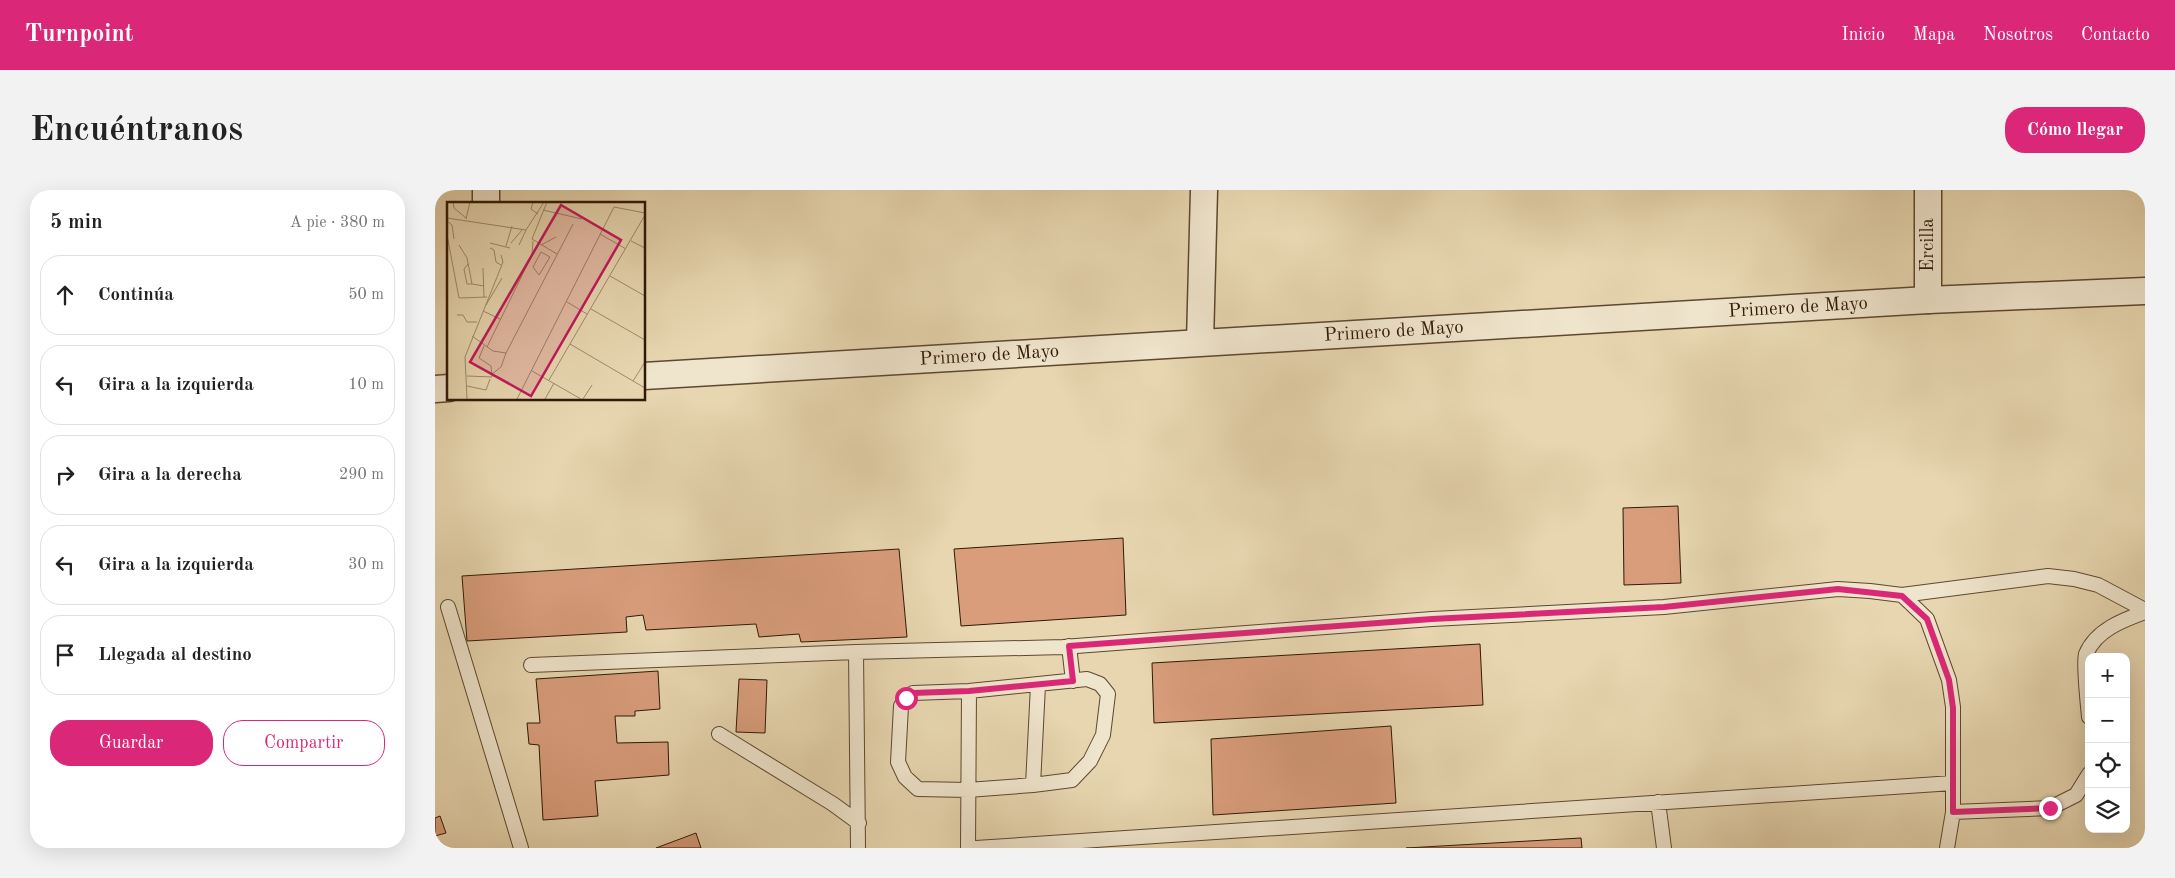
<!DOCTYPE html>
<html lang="es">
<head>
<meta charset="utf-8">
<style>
  :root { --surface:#fff; --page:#f2f2f2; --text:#222; --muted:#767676; --line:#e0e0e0; --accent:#db2777 }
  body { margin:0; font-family:"Old Standard TT",serif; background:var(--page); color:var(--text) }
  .controls { position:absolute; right:15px; bottom:15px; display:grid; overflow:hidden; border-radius:10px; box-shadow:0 5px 20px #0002 }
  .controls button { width:45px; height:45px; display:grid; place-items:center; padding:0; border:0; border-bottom:1px solid var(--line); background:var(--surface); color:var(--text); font:25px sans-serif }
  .stop { position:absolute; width:15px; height:15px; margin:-11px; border:4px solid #db2777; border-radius:50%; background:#fff }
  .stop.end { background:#db2777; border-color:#fff; box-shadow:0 1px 5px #0008 }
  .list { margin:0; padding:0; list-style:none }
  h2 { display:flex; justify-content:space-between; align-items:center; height:65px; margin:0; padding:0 20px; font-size:21px }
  h2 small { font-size:16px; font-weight:400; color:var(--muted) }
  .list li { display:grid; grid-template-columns:32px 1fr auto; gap:15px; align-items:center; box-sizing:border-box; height:80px; margin:0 10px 10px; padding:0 10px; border:1px solid var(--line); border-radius:20px }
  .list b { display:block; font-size:19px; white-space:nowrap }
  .list em { font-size:16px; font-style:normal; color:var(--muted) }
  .actions { display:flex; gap:10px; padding:15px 20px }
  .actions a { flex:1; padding:11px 0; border:1px solid var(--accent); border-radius:20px; text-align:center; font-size:18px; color:var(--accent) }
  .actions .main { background:var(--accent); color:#fff }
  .icon { flex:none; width:28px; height:28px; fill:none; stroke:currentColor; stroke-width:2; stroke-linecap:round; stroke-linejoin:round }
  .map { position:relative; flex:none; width:1710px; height:658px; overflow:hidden; border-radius:20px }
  header { display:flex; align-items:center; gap:30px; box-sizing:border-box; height:70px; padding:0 25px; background:var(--accent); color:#fff }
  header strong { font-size:24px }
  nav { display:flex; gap:28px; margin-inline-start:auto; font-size:18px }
  .intro { display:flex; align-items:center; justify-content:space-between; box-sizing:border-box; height:120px; padding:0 30px }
  h1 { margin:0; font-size:35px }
  .button { padding:12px 22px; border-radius:20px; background:var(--accent); color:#fff; font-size:18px; font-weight:700 }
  main { display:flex; gap:30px; padding:0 30px }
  aside { flex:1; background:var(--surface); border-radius:20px; box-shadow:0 5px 20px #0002 }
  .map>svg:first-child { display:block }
</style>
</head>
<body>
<header>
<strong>Turnpoint</strong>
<nav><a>Inicio</a><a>Mapa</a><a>Nosotros</a><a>Contacto</a></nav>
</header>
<div class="intro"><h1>Encuéntranos</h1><a class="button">Cómo llegar</a></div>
<main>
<aside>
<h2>5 min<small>A pie · 380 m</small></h2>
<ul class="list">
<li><svg class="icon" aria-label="ahead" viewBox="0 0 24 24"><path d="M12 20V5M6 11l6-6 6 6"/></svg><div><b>Continúa</b></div><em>50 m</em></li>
<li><svg class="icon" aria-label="left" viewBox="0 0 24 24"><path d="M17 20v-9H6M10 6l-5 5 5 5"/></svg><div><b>Gira a la izquierda</b></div><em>10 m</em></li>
<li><svg class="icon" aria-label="right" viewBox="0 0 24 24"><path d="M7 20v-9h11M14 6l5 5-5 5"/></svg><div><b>Gira a la derecha</b></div><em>290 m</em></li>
<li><svg class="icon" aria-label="left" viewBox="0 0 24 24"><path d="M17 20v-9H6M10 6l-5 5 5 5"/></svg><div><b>Gira a la izquierda</b></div><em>30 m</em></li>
<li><svg class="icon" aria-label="arrive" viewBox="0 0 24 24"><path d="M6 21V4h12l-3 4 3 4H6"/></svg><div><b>Llegada al destino</b></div></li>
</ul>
<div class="actions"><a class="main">Guardar</a><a>Compartir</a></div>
</aside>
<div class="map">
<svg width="1710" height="658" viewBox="0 0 1710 658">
  <rect width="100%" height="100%" fill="#e7d6b0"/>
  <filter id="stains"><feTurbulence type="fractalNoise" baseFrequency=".004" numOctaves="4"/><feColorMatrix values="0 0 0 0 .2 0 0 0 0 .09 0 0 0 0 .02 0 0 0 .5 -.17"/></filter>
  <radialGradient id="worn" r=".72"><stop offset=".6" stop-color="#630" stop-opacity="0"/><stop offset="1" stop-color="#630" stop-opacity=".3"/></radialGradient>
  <path fill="#d99d7c" stroke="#301906" d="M 1243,316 L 1246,393 L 1189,395 L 1188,318 Z
    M 688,348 L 691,425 L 526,436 L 519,359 Z
    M 464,359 L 472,447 L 366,452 L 364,444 L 324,447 L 321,434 L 211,440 L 208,425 L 191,427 L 192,442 L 32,451 L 27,386 Z
    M 1045,454 L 1048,515 L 719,533 L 717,473 Z
    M 223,481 L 225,519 L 200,521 L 200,526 L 180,526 L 182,553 L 233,552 L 234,585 L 160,591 L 163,626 L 108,630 L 104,555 L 94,554 L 92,533 L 105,533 L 101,489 Z
    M 304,489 L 332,490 L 330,543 L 301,542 Z
    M 956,536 L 961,613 L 778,625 L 776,549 Z
    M 5,626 L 11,643 L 0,646 L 0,628 Z
    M 261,643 L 266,658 L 221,658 Z
    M 1146,648 L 1147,658 L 971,658 Z"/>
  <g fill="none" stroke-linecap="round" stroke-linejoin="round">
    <g stroke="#5e4830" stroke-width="16">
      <path id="service" d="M 1467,405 L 1613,386 L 1639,389 L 1663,395 L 1710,420
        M 13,417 L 86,658
        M 634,456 L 638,491
        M 421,462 L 423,658
        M 96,475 L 421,462 L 628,457 L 997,429 L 1229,417 L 1403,399 L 1435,401 L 1467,405 L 1492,429 L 1514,490 L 1518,517 L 1518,622 L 1512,658
        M 652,489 L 665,494 L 673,504 L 668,545 L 655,571 L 637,590 L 598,595 L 533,600 L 483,599 L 470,587 L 463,572 L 466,516 L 471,508 L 478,503 L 534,501 Z
        M 1654,527 C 1653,515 1648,472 1651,464 C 1661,440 1688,430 1710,422
        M 284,544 L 398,614 L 424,633
        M 598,595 L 603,495
        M 1223,612 L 1229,658
        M 1518,622 L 1615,618 L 1641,605 L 1654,584
        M 533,658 L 534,501
        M 541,658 L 1518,593"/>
    </g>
    <g stroke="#5e4830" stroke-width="29">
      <g id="minor">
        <path d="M 1493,0 L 1493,110"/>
        <path d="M 51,14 L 51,0"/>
        <path d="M 765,152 L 769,0"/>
        <path id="s1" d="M 209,186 L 1493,110 L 1710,101"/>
        <path d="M 0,199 L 14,198"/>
      </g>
    </g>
    <use href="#service" stroke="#efe4cc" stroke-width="14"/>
    <use href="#minor" stroke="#efe4cc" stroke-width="26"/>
  </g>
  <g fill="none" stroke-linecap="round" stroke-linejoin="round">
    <path stroke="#db2777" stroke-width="6" d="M 471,508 L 478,503 L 534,501 L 638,491 L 634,456 L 997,429 L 1229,417 L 1403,399 L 1467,406 L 1492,429 L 1514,490 L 1518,518 L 1518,622 L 1615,618"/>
  </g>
  <g text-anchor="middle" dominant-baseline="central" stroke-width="4" stroke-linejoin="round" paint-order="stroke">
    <g font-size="19" fill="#301906" stroke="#efe4cc">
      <text transform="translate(1493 55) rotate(-90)">Ercilla</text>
      <text stroke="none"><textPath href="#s1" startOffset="1156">Primero de Mayo</textPath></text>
      <text stroke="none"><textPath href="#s1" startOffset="751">Primero de Mayo</textPath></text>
      <text stroke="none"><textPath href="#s1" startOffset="346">Primero de Mayo</textPath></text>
    </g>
  </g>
  <g transform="translate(12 12)">
    <rect width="198" height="198" fill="#e7d6b0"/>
    <path fill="none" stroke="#9e8a6c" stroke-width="1" d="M 6,0 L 7,6 L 19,16M 86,0 L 84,7 L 91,12M 100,0 L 85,37 L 110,52M 96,8 L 135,17M 0,16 L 79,28 L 97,0M 19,17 L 23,0M 0,19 L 5,23 L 7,37M 153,32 L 179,47M 0,33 L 12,96 L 40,95M 184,39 L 198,46M 43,41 L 63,46M 64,41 L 75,28M 12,43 L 20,56 L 25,82 L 37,84M 72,43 L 79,28M 94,43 L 109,35M 59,44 L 65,24M 43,46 L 47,48 L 49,60 L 54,63M 94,50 L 103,55 L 92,73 L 86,65 ZM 21,62 L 17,67 L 20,82 L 25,82M 36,66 L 37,95M 163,74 L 198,94M 120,100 L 140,112M 39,103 L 55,76M 144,107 L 198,138M 36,109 L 53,117M 10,113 L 16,113 L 20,120 L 30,120M 25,134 L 46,149 L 59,151 L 126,22M 123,142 L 198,186M 40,145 L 85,53 L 86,39M 85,169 L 134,197M 45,172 L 54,165 L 59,151M 20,174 L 45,175 L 44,164 L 32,156 L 37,144M 102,178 L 198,13M 186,179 L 198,160M 20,184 L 39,188 L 43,177M 20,197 L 18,155 L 56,60 L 54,53M 70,197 L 167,5 L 198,11M 98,197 L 107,181M 136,197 L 145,183"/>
    <path fill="#c2185b" fill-opacity="0.15" stroke="#c2185b" stroke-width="2.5" d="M 114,3 L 174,38 L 84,194 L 23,160 Z"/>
    <rect width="198" height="198" fill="none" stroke="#301906" stroke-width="2.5"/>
  </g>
  <rect width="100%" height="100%" filter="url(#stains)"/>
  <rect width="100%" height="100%" fill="url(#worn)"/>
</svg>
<div class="controls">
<button>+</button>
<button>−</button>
<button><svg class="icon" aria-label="locate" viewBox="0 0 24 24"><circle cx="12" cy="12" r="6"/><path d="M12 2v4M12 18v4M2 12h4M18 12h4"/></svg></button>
<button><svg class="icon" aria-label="layers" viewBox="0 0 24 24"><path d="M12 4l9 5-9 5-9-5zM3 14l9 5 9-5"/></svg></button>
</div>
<div class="stop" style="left:471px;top:508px"></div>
<div class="stop end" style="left:1615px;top:618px"></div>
</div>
</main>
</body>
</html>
